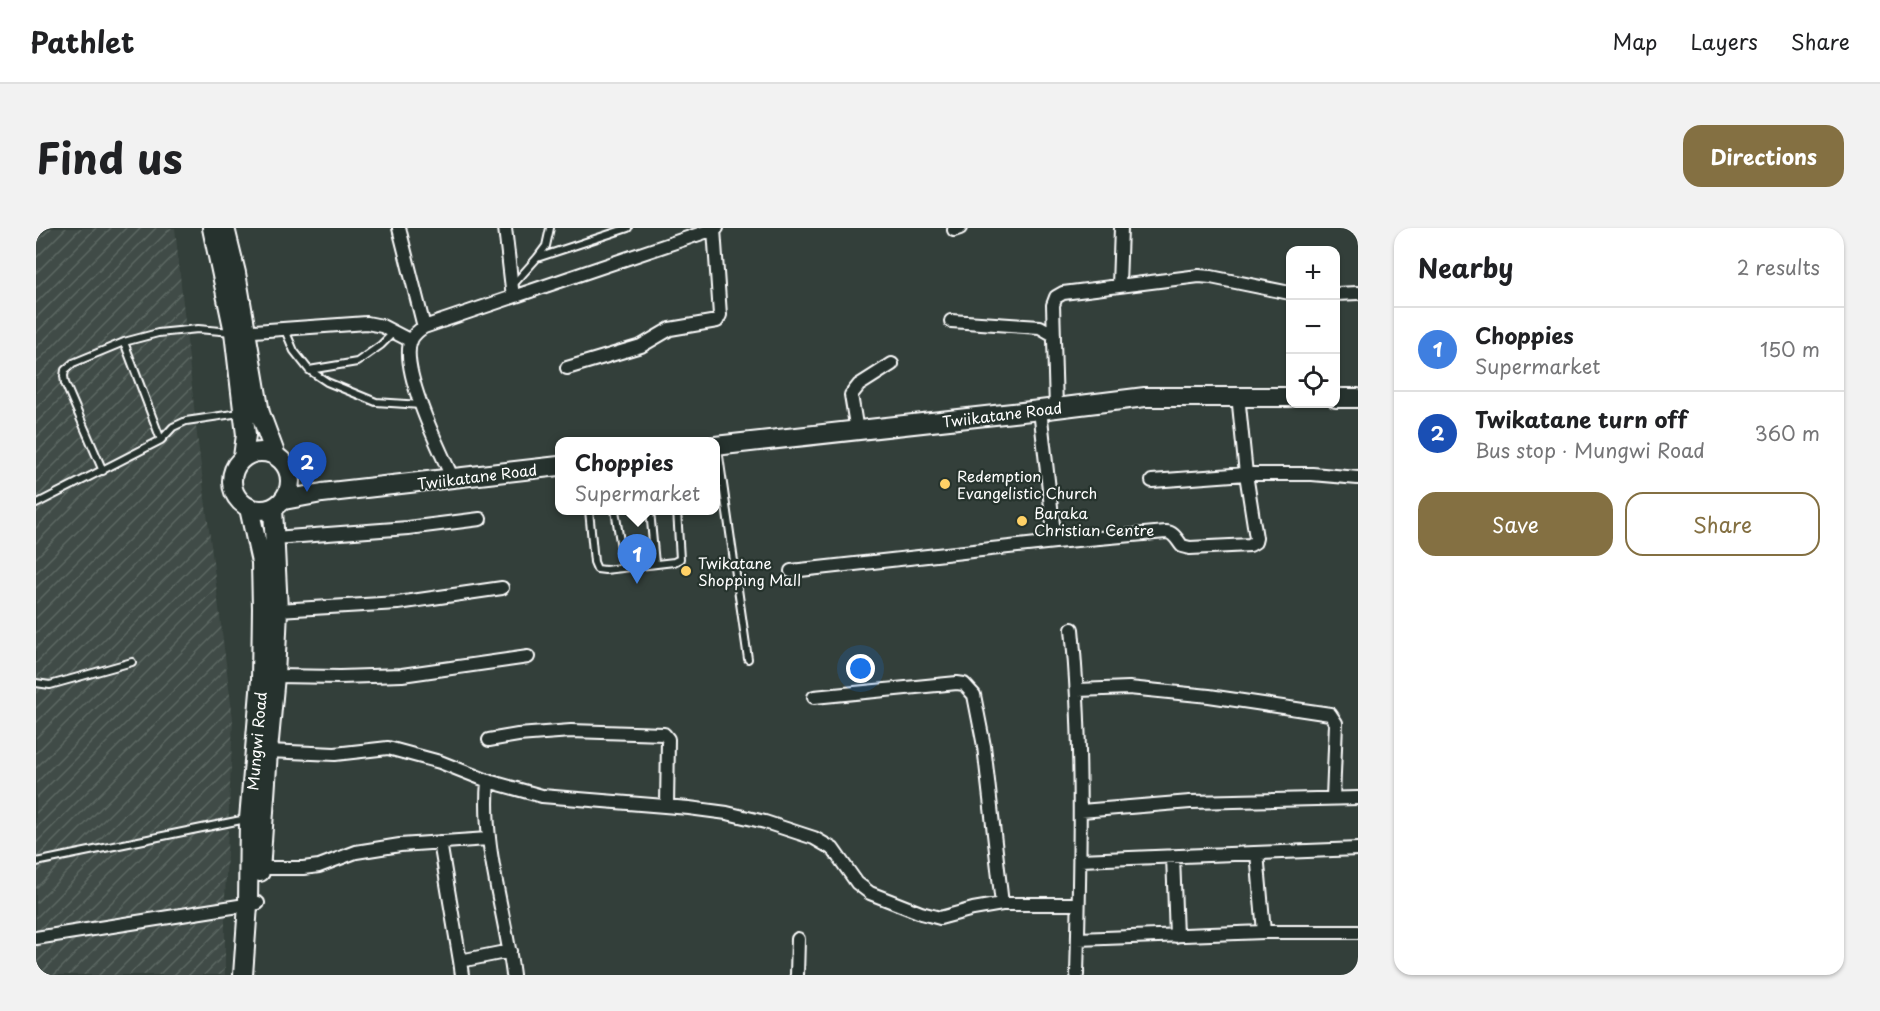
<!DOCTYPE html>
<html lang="en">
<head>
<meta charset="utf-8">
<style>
  :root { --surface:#fff; --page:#f2f2f2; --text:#202124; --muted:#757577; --line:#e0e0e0; --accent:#847042 }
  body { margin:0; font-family:"Playpen Sans",sans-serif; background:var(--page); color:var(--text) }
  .controls { position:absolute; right:18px; top:18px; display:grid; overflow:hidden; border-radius:12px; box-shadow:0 2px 4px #0004 }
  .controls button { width:54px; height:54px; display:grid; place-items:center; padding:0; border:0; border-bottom:2px solid var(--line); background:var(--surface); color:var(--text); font:30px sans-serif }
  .you { position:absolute; left:825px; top:441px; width:21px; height:21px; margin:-15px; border:4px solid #fff; border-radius:50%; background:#1a73e8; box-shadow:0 0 0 9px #1a73e833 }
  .badge { display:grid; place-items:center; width:39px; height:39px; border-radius:50%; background:var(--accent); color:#fff; font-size:20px; font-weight:700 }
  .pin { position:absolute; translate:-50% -50px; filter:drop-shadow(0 2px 3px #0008) }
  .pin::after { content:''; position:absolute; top:32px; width:21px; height:18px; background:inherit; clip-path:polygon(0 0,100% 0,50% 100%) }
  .popup { position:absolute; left:519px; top:209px; width:165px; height:78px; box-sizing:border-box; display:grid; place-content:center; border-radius:12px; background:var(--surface); filter:drop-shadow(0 2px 4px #0005); font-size:20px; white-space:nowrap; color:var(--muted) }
  .popup b { font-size:22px; color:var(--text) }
  .popup::after { content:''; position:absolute; left:50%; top:100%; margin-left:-12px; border:12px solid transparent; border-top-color:var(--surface) }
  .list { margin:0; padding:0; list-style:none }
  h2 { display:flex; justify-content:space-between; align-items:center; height:78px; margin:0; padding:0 24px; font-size:26px }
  h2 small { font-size:20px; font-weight:400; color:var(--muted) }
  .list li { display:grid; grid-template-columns:39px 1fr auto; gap:18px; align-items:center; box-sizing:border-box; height:84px; padding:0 24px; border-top:2px solid var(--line) }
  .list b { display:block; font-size:22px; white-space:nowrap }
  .list p { margin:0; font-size:20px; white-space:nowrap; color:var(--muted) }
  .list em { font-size:20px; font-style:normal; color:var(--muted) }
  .actions { display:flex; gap:12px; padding:18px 24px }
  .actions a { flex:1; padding:14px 0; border:2px solid var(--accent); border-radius:18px; text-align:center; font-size:21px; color:var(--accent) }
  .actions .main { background:var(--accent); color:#fff }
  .icon { flex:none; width:33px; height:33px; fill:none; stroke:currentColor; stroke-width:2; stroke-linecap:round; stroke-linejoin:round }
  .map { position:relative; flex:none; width:1322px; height:747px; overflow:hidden; border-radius:18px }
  header { display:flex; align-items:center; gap:36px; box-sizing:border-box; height:84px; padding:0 30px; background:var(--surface); border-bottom:2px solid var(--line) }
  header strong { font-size:28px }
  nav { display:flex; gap:33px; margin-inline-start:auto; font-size:21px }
  .intro { display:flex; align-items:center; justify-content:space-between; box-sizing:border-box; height:144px; padding:0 36px }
  h1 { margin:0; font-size:42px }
  .button { padding:15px 27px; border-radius:18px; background:var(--accent); color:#fff; font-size:21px; font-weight:700 }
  main { display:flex; gap:36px; padding:0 36px }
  aside { flex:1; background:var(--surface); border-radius:18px; box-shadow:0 2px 4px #0004 }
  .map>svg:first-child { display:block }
</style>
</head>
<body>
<header>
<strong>Pathlet</strong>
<nav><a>Map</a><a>Layers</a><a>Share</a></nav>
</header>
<div class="intro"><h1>Find us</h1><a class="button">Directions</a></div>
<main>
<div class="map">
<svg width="1322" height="747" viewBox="0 0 1322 747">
  <defs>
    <pattern id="industrial-furrows" width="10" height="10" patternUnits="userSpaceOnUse" patternTransform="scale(1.5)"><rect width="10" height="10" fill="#404c47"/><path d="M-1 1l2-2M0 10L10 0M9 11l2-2" fill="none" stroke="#5d6763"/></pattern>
  </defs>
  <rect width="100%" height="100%" fill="#333f3a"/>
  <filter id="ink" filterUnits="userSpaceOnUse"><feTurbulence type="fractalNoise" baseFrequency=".0167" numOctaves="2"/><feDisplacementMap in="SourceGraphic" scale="12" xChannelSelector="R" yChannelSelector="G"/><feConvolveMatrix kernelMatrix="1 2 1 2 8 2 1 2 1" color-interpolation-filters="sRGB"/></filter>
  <g filter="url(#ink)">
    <path fill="url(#industrial-furrows)" d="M 0,0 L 139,0 L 161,207 L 197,491 L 189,669 L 189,747 L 0,747 Z"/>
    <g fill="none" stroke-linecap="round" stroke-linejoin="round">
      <g stroke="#fff" stroke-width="10">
        <path id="lane" d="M 501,30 L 592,0
          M 476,58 L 501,30 L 510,18 L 514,0
          M 249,102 L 258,123 L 273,142 L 291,154 L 340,174 L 385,177
          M 88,114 L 125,212
          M 273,142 L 321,134 L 345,117 L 358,104
          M 682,221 L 712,431
          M 67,243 L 29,155 L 28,148 L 29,142 L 37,135 L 88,114 L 122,105 L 162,101 L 196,104
          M 0,276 L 125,212 L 137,199 L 150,193 L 204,185
          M 553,282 L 558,334 L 561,341 L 569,342 L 638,334 L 644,331 L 641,282
          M 579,282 L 588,339
          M 614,282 L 619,336
          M 0,455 L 14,457 L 96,434
          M 0,634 L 210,591"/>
      </g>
      <g stroke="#fff" stroke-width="16">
        <path id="street" d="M 363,0 L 388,99
          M 469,0 L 477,69
          M 918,2 L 924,0
          M 1083,57 L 1085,0
          M 1300,66 L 1322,65
          M 915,93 L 1004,99 L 1018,107
          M 203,104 L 331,95 L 346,98 L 375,113
          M 531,140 L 605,118 L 634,101 L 681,93 L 684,87 L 678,1
          M 1020,180 L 1017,77 L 1020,69 L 1027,65 L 1163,48 L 1175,49 L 1254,65
          M 821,203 L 815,167 L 823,157 L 856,136
          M 417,251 C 404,223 363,140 375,112 C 378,106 383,102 388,99 L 681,0
          M 1116,253 L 1210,246 L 1276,246 L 1322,250
          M 238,310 L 372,300 L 444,291
          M 1019,314 L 1130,304 C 1138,304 1141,312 1146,318 L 1154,320 L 1214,317 L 1219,314 L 1220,310 L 1210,246 L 1202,167
          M 755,343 L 1019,314 L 1004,182
          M 242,382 L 362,375 L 466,360
          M 1036,401 C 1047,516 1044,631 1041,747
          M 239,448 L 304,449 L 366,447 L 492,429
          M 1042,462 L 1093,460 L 1173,468 L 1294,486 L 1300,495 L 1297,570
          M 778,469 L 921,455 L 928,456 L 938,467 L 948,518 L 966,676
          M 453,512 L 482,507 L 535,503 L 628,506 L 632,511 L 631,578
          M 232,523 L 299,526 L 352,520 L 404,534 L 452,553 L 506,568 L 653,580 L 691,585 L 729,594 L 778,610 L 797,621 L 821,655 L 834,665 L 885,685 L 904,690 L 937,681 L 966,676 L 1042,676
          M 452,553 C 446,620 469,682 477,747
          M 1045,583 L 1154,574 L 1322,570
          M 404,614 L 424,733
          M 1221,625 L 1228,704
          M 1137,628 L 1140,708
          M 1044,632 L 1322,621
          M 224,640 L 267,640 L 283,638 L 320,624 L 364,617 L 452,611
          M 0,710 L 222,675
          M 1042,711 L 1228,704 L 1322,704
          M 426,747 L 424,733 L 474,723
          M 761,747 L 762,711"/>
      </g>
      <g stroke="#fff" stroke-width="22">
        <path id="secondary" d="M 176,0 L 198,104 L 210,207 L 207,229
          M 189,0 L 200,45 L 224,185 L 240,228
          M 1300,170 L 1322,170
          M 679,218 L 1004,182 L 1109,169 L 1254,169
          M196 253a29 29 0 1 1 58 0a29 29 0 1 1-58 0Z
          M 248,272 L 286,265 L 523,238
          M 224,644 L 232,523 L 239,448 L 242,382 L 237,280
          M 207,747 L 212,677 L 213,591 L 225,452 L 226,380 L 225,334 L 213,280"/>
      </g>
      <use href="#lane" stroke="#26332d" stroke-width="6"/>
      <use href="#street" stroke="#26332d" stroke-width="12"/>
      <use href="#secondary" stroke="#26332d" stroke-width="18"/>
    </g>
  </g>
  <g fill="#ffd166" stroke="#26332d" stroke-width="2">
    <circle cx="909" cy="256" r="6"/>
    <circle cx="986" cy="293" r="6"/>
    <circle cx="650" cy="343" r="6"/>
  </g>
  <g text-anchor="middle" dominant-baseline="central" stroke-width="4.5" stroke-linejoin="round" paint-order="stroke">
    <g font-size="15" fill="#fff" stroke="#26332d">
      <text transform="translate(966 186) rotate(-7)">Twiikatane Road</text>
      <text transform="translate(441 248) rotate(-7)">Twiikatane Road</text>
      <text transform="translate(220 513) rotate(-85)">Mungwi Road</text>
    </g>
    <g font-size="15" fill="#fff" stroke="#26332d" text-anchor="start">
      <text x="921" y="247">Redemption<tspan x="921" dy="17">Evangelistic Church</tspan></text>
      <text x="998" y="284">Baraka<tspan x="998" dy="17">Christian Centre</tspan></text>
      <text x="662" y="334">Twikatane<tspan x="662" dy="17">Shopping Mall</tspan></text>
    </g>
  </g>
</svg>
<div class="controls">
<button>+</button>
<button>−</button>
<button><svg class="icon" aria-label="locate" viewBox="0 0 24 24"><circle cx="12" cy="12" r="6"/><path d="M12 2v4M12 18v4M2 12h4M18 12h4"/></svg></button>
</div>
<div class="you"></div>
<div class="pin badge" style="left:601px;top:356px;background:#3f7fe0">1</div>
<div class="popup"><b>Choppies</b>Supermarket</div>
<div class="pin badge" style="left:271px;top:264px;background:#1a4fb4">2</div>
</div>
<aside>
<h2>Nearby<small>2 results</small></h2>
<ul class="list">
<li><span class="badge" style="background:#3f7fe0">1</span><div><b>Choppies</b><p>Supermarket</p></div><em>150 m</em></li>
<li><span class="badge" style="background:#1a4fb4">2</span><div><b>Twikatane turn off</b><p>Bus stop · Mungwi Road</p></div><em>360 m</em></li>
</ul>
<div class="actions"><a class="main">Save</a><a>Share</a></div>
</aside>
</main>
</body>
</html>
